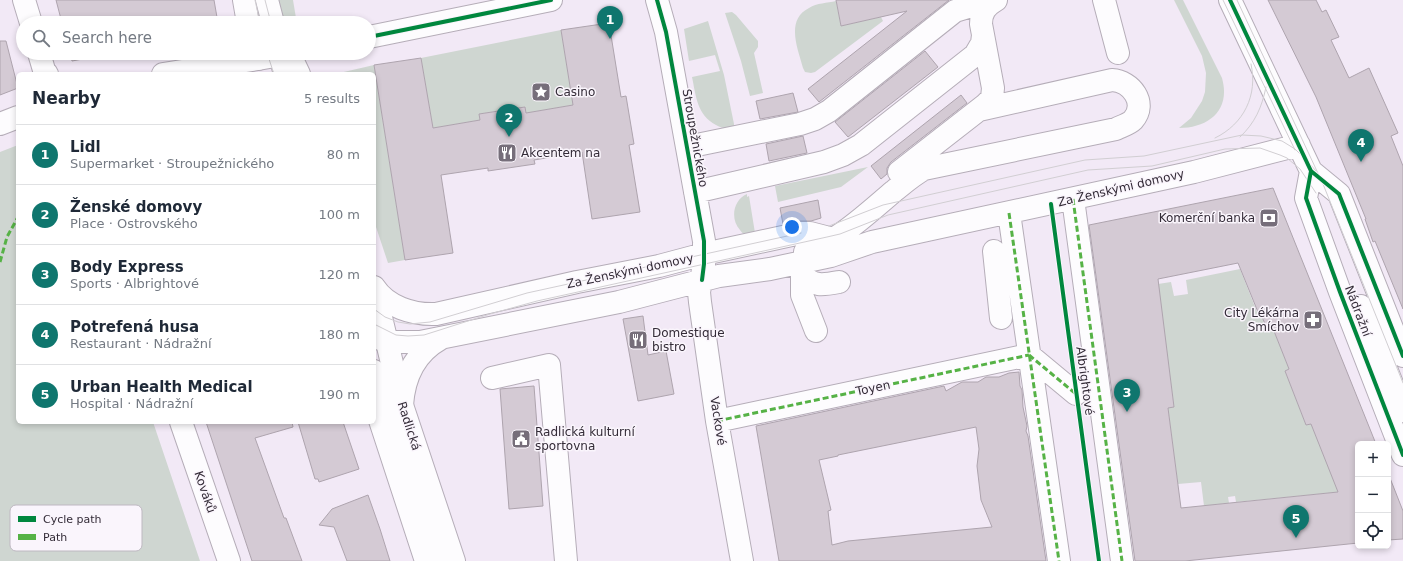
<!DOCTYPE html>
<html lang="en">
<head>
<meta charset="utf-8">
<style>
  :root { --surface:#fff; --page:#f6f6f7; --text:#1f2937; --muted:#747a83; --line:#e0e1e3; --accent:#0f766e }
  body { margin:0; font-family:"DejaVu Sans",sans-serif; background:var(--page); color:var(--text) }
  .controls { position:absolute; right:12px; bottom:12px; display:grid; overflow:hidden; border-radius:6px; box-shadow:0 2px 6px #0003 }
  .controls button { width:36px; height:36px; display:grid; place-items:center; padding:0; border:0; border-bottom:1px solid var(--line); background:var(--surface); color:var(--text); font:20px sans-serif }
  .you { position:absolute; left:792px; top:227px; width:14px; height:14px; margin:-10px; border:3px solid #fff; border-radius:50%; background:#1a73e8; box-shadow:0 0 0 6px #1a73e833 }
  .badge { display:grid; place-items:center; width:26px; height:26px; border-radius:50%; background:var(--accent); color:#fff; font-size:13px; font-weight:700 }
  .pin { position:absolute; translate:-50% -33px; filter:drop-shadow(0 1px 2px #0008) }
  .pin::after { content:''; position:absolute; top:21px; width:14px; height:12px; background:inherit; clip-path:polygon(0 0,100% 0,50% 100%) }
  .list { margin:0; padding:0; list-style:none }
  h2 { display:flex; justify-content:space-between; align-items:center; height:52px; margin:0; padding:0 16px; font-size:17px }
  h2 small { font-size:13px; font-weight:400; color:var(--muted) }
  .list li { display:grid; grid-template-columns:26px 1fr auto; gap:12px; align-items:center; box-sizing:border-box; height:60px; padding:0 16px; border-top:1px solid var(--line) }
  .list b { display:block; font-size:15px; white-space:nowrap }
  .list p { margin:0; font-size:13px; white-space:nowrap; color:var(--muted) }
  .list em { font-size:13px; font-style:normal; color:var(--muted) }
  .icon { flex:none; width:22px; height:22px; fill:none; stroke:currentColor; stroke-width:2; stroke-linecap:round; stroke-linejoin:round }
  .map { position:relative; flex:none; width:1403px; height:561px; overflow:hidden }
  .search { position:absolute; background:var(--surface); box-shadow:0 2px 6px #0003; left:16px; top:16px; width:360px; height:44px; display:flex; align-items:center; gap:10px; box-sizing:border-box; padding:0 14px; border-radius:22px; color:var(--muted); font-size:15px }
  .panel { position:absolute; background:var(--surface); box-shadow:0 2px 6px #0003; left:16px; top:72px; width:360px; height:352px; border-radius:6px }
  .map>svg:first-child { display:block }
</style>
</head>
<body>
<div class="map">
<svg width="1403" height="561" viewBox="0 0 1403 561">
  <rect width="100%" height="100%" fill="#f2e9f6"/>
  <path fill="#cfd6d1" d="M 274,0 L 293,0 L 296,18 L 277,22 Z
    M 1174,0 L 1183,0 L 1222,78 C 1231,110 1209,128 1179,128 L 1191,118 L 1202,101 L 1205,92 L 1206,73 L 1202,56 Z
    M 836,1 L 841,26 L 881,17 L 883,21 L 815,72 L 811,73 L 805,72 L 803,68 C 798,49 785,20 809,8 C 817,3 827,3 836,1 Z
    M 732,12 L 736,15 L 758,41 L 758,47 L 754,53 L 763,93 L 750,96 L 741,61 L 725,13 Z
    M 708,21 L 724,75 L 734,124 L 734,127 C 727,129 723,129 716,125 C 697,115 696,96 692,77 L 720,71 L 715,55 L 689,61 L 684,29 Z
    M 561,30 L 573,105 L 526,113 L 525,107 L 479,114 L 480,120 L 433,128 L 421,58 Z
    M 374,65 L 405,260 L 388,263 L 374,221 L 374,74 L 335,74 Z
    M 18,145 L 18,422 L 153,422 L 200,561 L 0,561 L 0,152 Z
    M 868,167 L 841,187 L 778,202 L 775,186 Z
    M 747,194 L 747,197 L 749,196 L 755,233 L 751,237 C 747,235 742,234 740,230 C 730,219 733,200 747,194 Z
    M 1240,269 L 1259,317 L 1262,317 L 1267,328 L 1272,326 L 1289,369 L 1285,371 L 1306,425 L 1311,424 L 1339,492 L 1236,502 L 1235,496 L 1228,497 L 1229,503 L 1204,506 L 1201,482 L 1178,484 L 1168,408 L 1174,407 L 1158,284 L 1171,282 L 1174,296 L 1188,294 L 1186,280 Z"/>
  <path fill="#d4cad4" stroke="#aea4ae" fill-rule="evenodd" d="M 56,0 L 214,0 L 218,23 L 62,23 Z
    M 836,0 L 949,0 L 819,102 L 808,89 L 907,11 L 841,26 Z
    M 1268,0 L 1316,0 L 1322,12 L 1326,10 L 1339,37 L 1331,40 L 1349,78 L 1369,68 L 1398,133 L 1391,136 L 1403,166 L 1403,309 L 1375,241 L 1373,242 L 1365,219 L 1366,219 L 1316,97 Z
    M 609,23 L 621,97 L 626,96 L 634,144 L 629,145 L 640,212 L 592,219 L 582,152 L 534,160 L 535,164 L 488,171 L 488,168 L 441,175 L 453,253 L 405,260 L 374,65 L 421,58 L 433,128 L 480,120 L 479,114 L 525,107 L 526,113 L 573,105 L 561,30 Z
    M 0,41 L 6,41 L 18,88 L 0,95 Z
    M 925,51 L 938,67 L 848,137 L 835,122 Z
    M 70,53 L 115,53 L 72,61 Z
    M 793,93 L 798,112 L 760,119 L 756,101 Z
    M 961,95 L 967,103 L 891,162 L 887,168 L 887,174 L 881,179 L 871,166 Z
    M 803,136 L 807,153 L 769,161 L 766,144 Z
    M 1273,188 L 1376,444 L 1358,444 L 1358,543 L 1185,561 L 1135,561 L 1089,225 ZM 1238,263 L 1260,317 L 1262,317 L 1267,328 L 1272,326 L 1289,369 L 1285,371 L 1306,425 L 1311,424 L 1338,492 L 1181,508 L 1168,408 L 1174,407 L 1158,279 Z
    M 818,200 L 821,218 L 811,221 L 798,221 L 783,224 L 780,208 Z
    M 643,316 L 648,355 L 666,351 L 674,394 L 638,401 L 623,319 Z
    M 1019,372 L 1020,386 L 1022,390 L 1023,407 L 1027,426 L 1026,431 L 1028,436 L 1046,561 L 779,561 L 756,426 L 944,386 L 946,391 L 962,382 L 978,382 L 986,377 L 999,377 L 1009,373 ZM 976,427 L 979,449 L 977,466 L 981,500 L 992,527 L 848,541 L 832,545 L 828,511 L 831,510 L 819,460 L 838,456 L 838,455 Z
    M 534,386 L 543,506 L 509,509 L 500,389 Z
    M 206,422 L 292,422 L 293,427 L 255,438 L 284,518 L 286,518 L 302,561 L 252,561 Z
    M 298,422 L 343,422 L 359,469 L 319,482 L 318,479 L 315,479 Z
    M 1388,473 L 1403,511 L 1403,539 L 1388,540 Z
    M 368,495 L 380,529 L 390,561 L 347,561 L 334,527 L 319,525 L 332,509 Z"/>
  <g fill="none" stroke-linecap="round" stroke-linejoin="round">
    <g stroke="#b5adb8" stroke-width="24">
      <path id="minor" d="M 24,0 L 31,23
        M 657,0 L 666,32 L 704,241 L 704,264 L 699,292 L 700,302 L 717,421 L 742,561
        M 1104,0 L 1118,53
        M 1230,0 L 1311,171 L 1339,194 L 1403,356
        M 39,53 L 44,70 L 47,74
        M 279,53 L 285,74
        M 163,74 L 258,59
        M 0,124 L 18,117
        M 687,147 L 800,124 L 815,119 L 829,111 L 955,11 L 991,0
        M 1311,171 L 1306,198 L 1340,292 L 1403,455
        M 899,172 L 985,105 L 992,98 L 993,88 L 981,24 C 981,12 986,6 996,0
        M 695,192 L 824,162 L 843,155 L 861,145 L 975,55 L 982,43 L 983,35
        M 1073,199 L 1122,561
        M 1009,213 L 1059,561
        M 994,251 L 1001,318
        M 805,252 C 837,243 869,212 894,191 C 904,183 913,175 924,169 L 1116,129 C 1122,126 1129,124 1133,120 C 1148,103 1131,81 1112,80 L 979,110
        M 800,263 L 802,274 L 802,295 L 816,331
        M 802,274 C 813,287 823,285 839,282
        M 374,287 C 387,307 413,315 436,314 L 577,282 L 659,266 L 704,254 L 801,233 L 810,233 L 841,241
        M 1361,306 L 1403,411
        M 374,337 L 390,342 L 420,342 L 619,302 L 719,276 L 770,269 L 831,256 L 872,242 L 1194,172 L 1299,145
        M 1029,355 L 1076,394
        M 374,371 L 438,561
        M 492,378 L 549,365 L 566,561
        M 402,405 C 404,377 415,353 440,339
        M 717,421 L 1029,355
        M 181,422 L 229,561"/>
    </g>
    <g stroke="#b5adb8" stroke-width="24">
      <path id="major" d="M 244,0 L 248,23
        M 267,0 L 273,23
        M 369,37 L 551,0
        M 289,53 L 299,74
        M 258,59 L 292,53
        M 374,288 L 402,405 L 454,561
        M 374,402 L 426,561"/>
    </g>
    <use href="#minor" stroke="#fdfcfe" stroke-width="22"/>
    <use href="#major" stroke="#fdfcfe" stroke-width="22"/>
    <path stroke="#d1ced2" stroke-width="1" d="M 255,0 L 260,23
      M 265,0 L 271,23
      M 1223,0 L 1295,150
      M 1237,0 L 1323,184 L 1403,383
      M 267,53 L 274,74
      M 279,53 L 280,56
      M 1240,137 C 1255,123 1262,107 1266,87
      M 1215,138 C 1244,124 1258,95 1251,64
      M 829,226 L 883,205 L 1085,160 L 1144,156 L 1242,135 L 1261,136 L 1282,141 L 1295,149 L 1310,164 L 1316,171
      M 374,309 L 385,317 L 398,322 L 410,324 L 430,322 L 527,293 L 801,233
      M 374,324 L 396,335 L 408,336 L 424,335 L 490,314 L 537,301 L 827,237 L 840,234 L 888,215 L 1088,170 L 1152,166 L 1225,149 L 1260,148 L 1280,155 L 1287,158 L 1300,169 L 1316,193"/>
    <path stroke="#56b246" stroke-width="3" stroke-dasharray="6 3" stroke-linecap="butt" d="M 1073,199 L 1122,561
      M 1009,213 L 1059,561
      M 0,262 L 7,237 L 18,217
      M 1029,355 L 1076,394
      M 717,421 L 1029,355
      M 84,516 L 92,536"/>
    <g stroke="#faf5fc" stroke-width="6">
      <path id="cycleway" d="M 657,0 L 666,32 L 704,241 L 704,264 L 702,280
        M 1230,0 L 1311,171 L 1339,194 L 1403,356
        M 369,37 L 551,0
        M 1311,171 L 1306,198 L 1340,292 L 1403,455
        M 1051,204 L 1099,561"/>
    </g>
    <use href="#cycleway" stroke="#00873e" stroke-width="4"/>
  </g>
  <defs>
    <g id="sight-square" transform="scale(1)"><rect x="-9" y="-9" width="18" height="18" rx="4" fill="#766e7a" stroke="#faf5fc"/><path d="M0-6L1.8-2.2L6-1.7L2.9 1.2L3.7 5.4L0 3.3L-3.7 5.4L-2.9 1.2L-6-1.7L-1.8-2.2Z" fill="#fff"/></g>
    <g id="restaurant-square" transform="scale(1)"><rect x="-9" y="-9" width="18" height="18" rx="4" fill="#766e7a" stroke="#faf5fc"/><path d="M-5-6h1v4h1v-4h1v4h1v-4h1v5L-1.5 .5V6h-2V.5L-5-1ZM5-6V6H3V1.5H1.5Q1.5-4 5-6Z" fill="#fff"/></g>
    <g id="bank-square" transform="scale(1)"><rect x="-9" y="-9" width="18" height="18" rx="4" fill="#766e7a" stroke="#faf5fc"/><path d="M-6-4H6V4H-6ZM0-2.3a2.3 2.3 0 1 0 0 4.6a2.3 2.3 0 1 0 0-4.6Z" fill="#fff"/></g>
    <g id="pharmacy-square" transform="scale(1)"><rect x="-9" y="-9" width="18" height="18" rx="4" fill="#766e7a" stroke="#faf5fc"/><path d="M-2-6h4v4h4v4h-4v4h-4v-4h-4v-4h4Z" fill="#fff"/></g>
    <g id="civic-square" transform="scale(1)"><rect x="-9" y="-9" width="18" height="18" rx="4" fill="#766e7a" stroke="#faf5fc"/><path d="M-.6-6.5H3V-4.5H.6V-3L4-1V1h2V6H-6V1h2V-1L-.6-3ZM-1.2 2.5V6h2.4V2.5Z" fill="#fff"/></g>
  </defs>
  <g fill-rule="evenodd">
    <use href="#sight-square" x="541" y="92"/>
    <use href="#restaurant-square" x="507" y="153"/>
    <use href="#bank-square" x="1269" y="218"/>
    <use href="#pharmacy-square" x="1313" y="320"/>
    <use href="#restaurant-square" x="638" y="340"/>
    <use href="#civic-square" x="521" y="439"/>
  </g>
  <g text-anchor="middle" dominant-baseline="central" stroke-width="3" stroke-linejoin="round" paint-order="stroke">
    <g font-size="12" fill="#332b37" stroke="#faf5fc" text-anchor="start">
      <text x="555" y="92">Casino</text>
      <text x="521" y="153">Akcentem na</text>
      <text x="1255" y="218" text-anchor="end">Komerční banka</text>
      <text x="1299" y="313" text-anchor="end">City Lékárna<tspan x="1299" dy="14">Smíchov</tspan></text>
      <text x="652" y="333">Domestique<tspan x="652" dy="14">bistro</tspan></text>
      <text x="535" y="432">Radlická kulturní<tspan x="535" dy="14">sportovna</tspan></text>
    </g>
    <g font-size="12" fill="#332b37" stroke="#faf5fc">
      <text transform="translate(695 138) rotate(80)">Stroupežnického</text>
      <text transform="translate(1121 188) rotate(-13)">Za Ženskými domovy</text>
      <text transform="translate(630 271) rotate(-12)">Za Ženskými domovy</text>
      <text transform="translate(1358 311) rotate(69)">Nádražní</text>
      <text transform="translate(1085 381) rotate(82)">Albrightové</text>
      <text transform="translate(873 388) rotate(-12)">Toyen</text>
      <text transform="translate(718 421) rotate(81)">Vackové</text>
      <text transform="translate(409 426) rotate(72)">Radlická</text>
      <text transform="translate(205 492) rotate(71)">Kováků</text>
    </g>
  </g>
  <rect x="10" y="505" width="132" height="46" rx="6" fill="#faf5fc" stroke="#beb8c1" stroke-width="1"/>
  <rect x="18" y="516" width="18" height="6" fill="#00873e"/>
  <rect x="18" y="534" width="18" height="6" fill="#56b246"/>
  <g font-size="11" fill="#332b37">
    <text x="43" y="523">Cycle path</text>
    <text x="43" y="541">Path</text>
  </g>
</svg>
<div class="controls">
<button>+</button>
<button>−</button>
<button><svg class="icon" aria-label="locate" viewBox="0 0 24 24"><circle cx="12" cy="12" r="6"/><path d="M12 2v4M12 18v4M2 12h4M18 12h4"/></svg></button>
</div>
<div class="you"></div>
<div class="pin badge" style="left:610px;top:39px">1</div>
<div class="pin badge" style="left:509px;top:137px">2</div>
<div class="pin badge" style="left:1127px;top:412px">3</div>
<div class="pin badge" style="left:1361px;top:162px">4</div>
<div class="pin badge" style="left:1296px;top:538px">5</div>
<div class="search"><svg class="icon" aria-label="search" viewBox="0 0 24 24"><circle cx="10" cy="10" r="6"/><path d="M15 15l6 6"/></svg>Search here</div>
<section class="panel">
<h2>Nearby<small>5 results</small></h2>
<ul class="list">
<li><span class="badge">1</span><div><b>Lidl</b><p>Supermarket · Stroupežnického</p></div><em>80 m</em></li>
<li><span class="badge">2</span><div><b>Ženské domovy</b><p>Place · Ostrovského</p></div><em>100 m</em></li>
<li><span class="badge">3</span><div><b>Body Express</b><p>Sports · Albrightové</p></div><em>120 m</em></li>
<li><span class="badge">4</span><div><b>Potrefená husa</b><p>Restaurant · Nádražní</p></div><em>180 m</em></li>
<li><span class="badge">5</span><div><b>Urban Health Medical</b><p>Hospital · Nádražní</p></div><em>190 m</em></li>
</ul>
</section>
</div>
</body>
</html>
